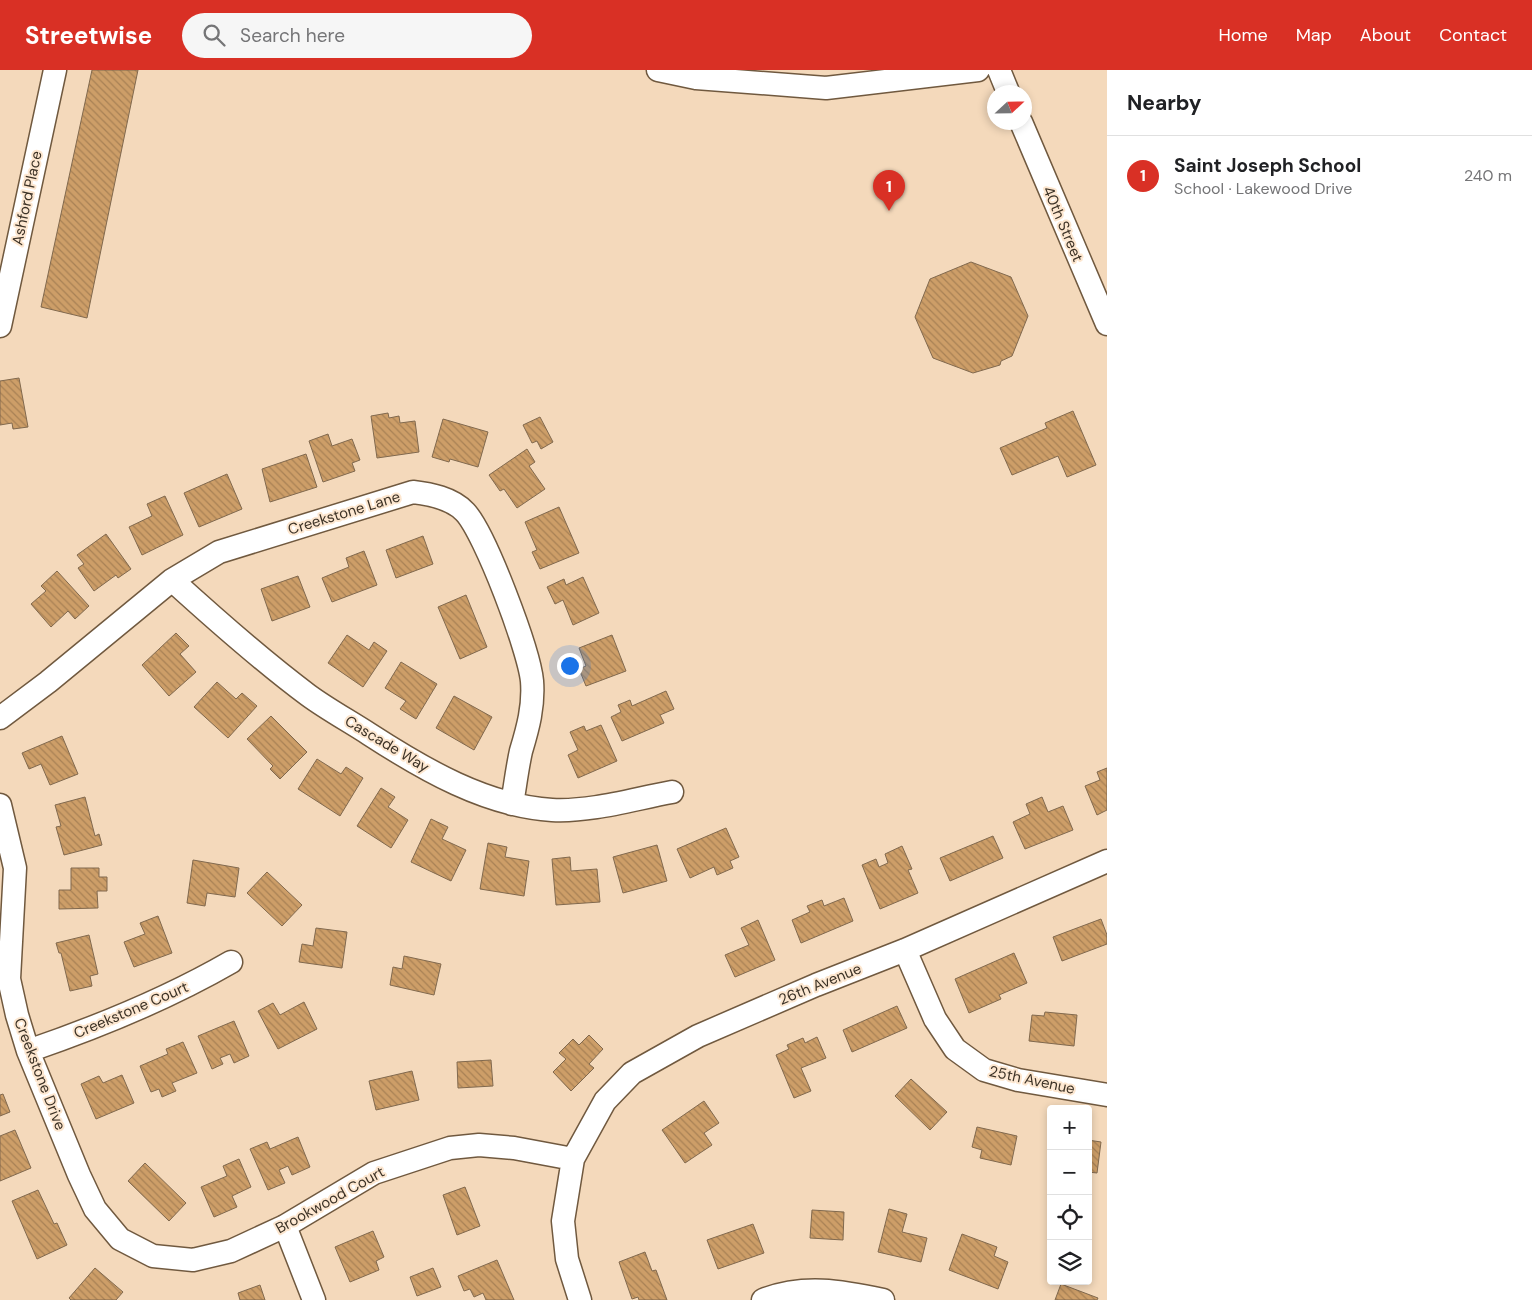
<!DOCTYPE html>
<html lang="en">
<head>
<meta charset="utf-8">
<style>
  :root { --surface:#fff; --page:#f6f6f6; --text:#202124; --muted:#757577; --line:#e0e0e0; --accent:#d93025 }
  body { margin:0; font-family:"DM Sans",sans-serif; background:var(--page); color:var(--text) }
  .controls { position:absolute; right:15px; bottom:15px; display:grid; overflow:hidden; border-radius:5px; box-shadow:0 2px 8px #0003 }
  .controls button { width:45px; height:45px; display:grid; place-items:center; padding:0; border:0; border-bottom:1px solid var(--line); background:var(--surface); color:var(--text); font:25px sans-serif }
  .compass { position:absolute; left:987px; top:15px; width:45px; height:45px; border-radius:50%; background:var(--surface); box-shadow:0 2px 8px #0003; rotate:68deg }
  .you { position:absolute; left:569px; top:595px; width:18px; height:18px; margin:-12px; border:4px solid #fff; border-radius:50%; background:#1a73e8; box-shadow:0 0 0 8px #1a73e833 }
  .badge { display:grid; place-items:center; width:32px; height:32px; border-radius:50%; background:var(--accent); color:#fff; font-size:16px; font-weight:700 }
  .pin { position:absolute; translate:-50% -41px; filter:drop-shadow(0 1px 2px #0008) }
  .pin::after { content:''; position:absolute; top:26px; width:18px; height:15px; background:inherit; clip-path:polygon(0 0,100% 0,50% 100%) }
  .list { margin:0; padding:0; list-style:none }
  h2 { display:flex; justify-content:space-between; align-items:center; height:65px; margin:0; padding:0 20px; font-size:21px }
  h2 small { font-size:16px; font-weight:400; color:var(--muted) }
  .list li { display:grid; grid-template-columns:32px 1fr auto; gap:15px; align-items:center; box-sizing:border-box; height:80px; padding:0 20px; border-top:1px solid var(--line) }
  .list b { display:block; font-size:19px; white-space:nowrap }
  .list p { margin:0; font-size:16px; white-space:nowrap; color:var(--muted) }
  .list em { font-size:16px; font-style:normal; color:var(--muted) }
  .icon { flex:none; width:28px; height:28px; fill:none; stroke:currentColor; stroke-width:2; stroke-linecap:round; stroke-linejoin:round }
  .map { position:relative; flex:none; width:1107px; height:1230px; overflow:hidden }
  header { display:flex; align-items:center; gap:30px; box-sizing:border-box; height:70px; padding:0 25px; background:var(--accent); color:#fff }
  header strong { font-size:24px }
  nav { display:flex; gap:28px; margin-inline-start:auto; font-size:18px }
  .search { width:350px; height:45px; background:var(--page); display:flex; align-items:center; gap:12px; box-sizing:border-box; padding:0 18px; border-radius:28px; color:var(--muted); font-size:19px }
  main { display:flex }
  aside { flex:1; background:var(--surface) }
  .map>svg:first-child { display:block }
</style>
</head>
<body>
<header>
<strong>Streetwise</strong>
<div class="search"><svg class="icon" aria-label="search" viewBox="0 0 24 24"><circle cx="10" cy="10" r="6"/><path d="M15 15l6 6"/></svg>Search here</div>
<nav><a>Home</a><a>Map</a><a>About</a><a>Contact</a></nav>
</header>
<main>
<div class="map">
<svg width="1107" height="1230" viewBox="0 0 1107 1230">
  <defs>
    <pattern id="building-back-hatch" width="6" height="6" patternUnits="userSpaceOnUse" patternTransform="scale(1.25)"><rect width="6" height="6" fill="#cd9e68"/><path d="M-1 5l2 2M0 0l6 6M5-1l2 2" fill="none" stroke="#a88155"/></pattern>
  </defs>
  <rect width="100%" height="100%" fill="#f4d9bb"/>
  <path fill="url(#building-back-hatch)" stroke="#81694e" d="M 92,0 L 138,0 L 87,248 L 41,237 Z
    M 971,192 L 1011,207 L 1028,246 L 1012,286 L 1001,291 L 1000,295 L 973,303 L 933,288 L 915,247 L 930,209 Z
    M 19,308 L 28,357 L 13,359 L 12,353 L 0,355 L 0,311 Z
    M 1073,341 L 1096,395 L 1067,407 L 1058,386 L 1012,405 L 1000,378 L 1047,358 L 1045,353 Z
    M 388,343 L 389,348 L 399,346 L 400,353 L 415,351 L 419,382 L 377,388 L 371,346 Z
    M 540,347 L 553,372 L 541,379 L 537,371 L 532,373 L 523,355 Z
    M 443,349 L 488,362 L 478,397 L 450,389 L 449,392 L 432,387 Z
    M 328,364 L 332,376 L 352,369 L 360,390 L 352,393 L 355,401 L 323,412 L 309,371 Z
    M 527,379 L 535,392 L 529,396 L 545,419 L 517,438 L 504,419 L 500,421 L 489,405 Z
    M 306,384 L 317,417 L 270,432 L 262,399 Z
    M 227,404 L 242,439 L 199,457 L 184,423 Z
    M 165,426 L 183,465 L 142,485 L 129,457 L 152,446 L 147,434 Z
    M 559,437 L 579,483 L 540,499 L 532,482 L 537,480 L 525,452 Z
    M 106,464 L 131,499 L 118,508 L 116,505 L 94,521 L 78,498 L 84,494 L 77,485 Z
    M 423,466 L 433,494 L 396,508 L 386,480 Z
    M 364,481 L 377,515 L 332,532 L 322,508 L 349,497 L 346,488 Z
    M 57,501 L 89,536 L 75,549 L 68,541 L 51,557 L 31,534 L 46,521 L 41,516 Z
    M 298,506 L 310,537 L 272,551 L 261,519 Z
    M 583,507 L 599,543 L 573,555 L 563,530 L 555,534 L 547,517 L 564,509 L 566,515 Z
    M 466,525 L 487,577 L 460,589 L 438,537 Z
    M 176,563 L 189,576 L 180,584 L 196,602 L 169,626 L 142,595 Z
    M 347,565 L 369,580 L 374,572 L 387,581 L 363,617 L 328,593 Z
    M 612,565 L 626,601 L 586,616 L 579,599 L 586,596 L 579,578 Z
    M 401,592 L 437,614 L 416,649 L 400,639 L 406,631 L 385,618 Z
    M 217,612 L 236,629 L 242,623 L 257,636 L 228,668 L 194,637 Z
    M 666,621 L 674,639 L 660,645 L 664,653 L 622,671 L 611,647 L 621,642 L 618,635 L 630,630 L 632,636 Z
    M 454,626 L 492,647 L 474,680 L 436,658 Z
    M 271,646 L 307,682 L 280,709 L 270,699 L 273,696 L 247,669 Z
    M 601,655 L 617,691 L 578,708 L 568,685 L 578,680 L 570,662 L 584,656 L 586,661 Z
    M 62,666 L 78,704 L 50,715 L 41,694 L 29,699 L 22,683 Z
    M 317,689 L 341,704 L 346,697 L 363,708 L 340,746 L 298,719 Z
    M 1107,698 L 1107,740 L 1097,745 L 1085,716 L 1100,710 L 1097,702 Z
    M 381,718 L 395,727 L 388,737 L 408,750 L 391,778 L 357,756 Z
    M 85,727 L 95,766 L 99,764 L 102,775 L 64,785 L 56,757 L 61,756 L 55,735 Z
    M 1042,727 L 1048,742 L 1063,736 L 1073,760 L 1025,779 L 1013,752 L 1030,744 L 1026,734 Z
    M 431,749 L 448,757 L 442,769 L 466,780 L 451,811 L 411,792 Z
    M 726,758 L 739,787 L 730,791 L 733,798 L 717,805 L 714,797 L 690,808 L 677,779 Z
    M 993,766 L 1003,788 L 950,811 L 940,788 Z
    M 488,773 L 507,777 L 505,787 L 529,791 L 524,826 L 480,819 Z
    M 657,775 L 667,811 L 623,823 L 613,787 Z
    M 902,776 L 912,799 L 908,800 L 918,823 L 880,839 L 862,795 L 876,789 L 879,797 L 888,793 L 885,784 Z
    M 570,787 L 571,801 L 597,799 L 600,832 L 556,835 L 552,789 Z
    M 193,790 L 239,798 L 235,827 L 207,823 L 205,836 L 187,833 Z
    M 71,798 L 99,798 L 99,807 L 107,807 L 107,821 L 97,821 L 98,838 L 59,839 L 59,820 L 71,820 Z
    M 267,802 L 302,835 L 282,856 L 247,823 Z
    M 844,828 L 853,851 L 801,873 L 792,850 L 810,842 L 807,836 L 822,830 L 824,836 Z
    M 158,846 L 172,883 L 134,897 L 124,872 L 145,864 L 140,853 Z
    M 1101,849 L 1107,865 L 1107,874 L 1062,891 L 1053,867 Z
    M 758,850 L 775,890 L 735,907 L 725,885 L 749,875 L 741,858 Z
    M 316,858 L 347,862 L 342,898 L 299,892 L 302,874 L 313,876 Z
    M 89,865 L 98,904 L 90,906 L 92,916 L 70,921 L 61,883 L 59,883 L 56,873 Z
    M 1014,883 L 1027,913 L 999,925 L 1001,929 L 969,943 L 955,909 Z
    M 404,886 L 441,894 L 434,925 L 390,915 L 393,897 L 402,899 Z
    M 304,932 L 317,959 L 278,979 L 258,941 L 273,933 L 280,945 Z
    M 897,936 L 907,958 L 852,982 L 843,960 Z
    M 1045,942 L 1077,945 L 1074,976 L 1029,971 L 1032,945 L 1044,946 Z
    M 234,951 L 249,986 L 234,993 L 230,984 L 220,988 L 223,994 L 212,999 L 198,966 Z
    M 589,965 L 603,979 L 589,994 L 594,998 L 571,1021 L 553,1002 L 566,989 L 559,983 L 573,969 L 579,975 Z
    M 817,967 L 826,988 L 801,998 L 811,1021 L 794,1028 L 776,985 L 789,979 L 787,975 L 803,968 L 805,973 Z
    M 183,972 L 197,1003 L 172,1013 L 176,1021 L 162,1027 L 159,1019 L 151,1022 L 140,996 L 168,984 L 166,979 Z
    M 491,990 L 493,1016 L 458,1018 L 457,992 Z
    M 412,1001 L 419,1030 L 376,1040 L 369,1011 Z
    M 122,1005 L 134,1033 L 96,1049 L 81,1014 L 99,1006 L 103,1013 Z
    M 911,1009 L 947,1042 L 930,1060 L 895,1026 Z
    M 3,1024 L 10,1042 L 0,1046 L 0,1025 Z
    M 704,1031 L 719,1053 L 704,1063 L 712,1075 L 685,1093 L 662,1060 Z
    M 977,1057 L 1017,1066 L 1011,1095 L 980,1088 L 982,1080 L 972,1077 Z
    M 15,1060 L 31,1098 L 0,1111 L 0,1066 Z
    M 298,1067 L 310,1097 L 292,1105 L 288,1096 L 279,1100 L 285,1113 L 268,1120 L 250,1079 L 267,1072 L 270,1079 Z
    M 1088,1070 L 1101,1072 L 1097,1103 L 1088,1102 Z
    M 239,1089 L 251,1117 L 232,1126 L 237,1137 L 214,1147 L 201,1117 L 227,1106 L 223,1096 Z
    M 145,1093 L 186,1133 L 169,1151 L 128,1111 Z
    M 465,1117 L 480,1156 L 457,1165 L 443,1125 Z
    M 38,1120 L 54,1154 L 57,1153 L 67,1175 L 37,1189 L 12,1131 Z
    M 889,1139 L 907,1144 L 902,1162 L 927,1168 L 921,1192 L 878,1182 Z
    M 812,1140 L 844,1142 L 843,1170 L 810,1168 Z
    M 753,1154 L 764,1183 L 718,1199 L 707,1170 Z
    M 373,1161 L 384,1187 L 376,1191 L 379,1200 L 350,1212 L 335,1177 Z
    M 962,1164 L 997,1177 L 994,1186 L 1008,1192 L 998,1219 L 949,1200 Z
    M 645,1182 L 652,1201 L 656,1200 L 667,1230 L 639,1230 L 638,1227 L 632,1229 L 619,1192 Z
    M 497,1190 L 514,1230 L 486,1230 L 483,1223 L 474,1227 L 470,1219 L 464,1221 L 458,1206 Z
    M 95,1198 L 123,1222 L 116,1230 L 71,1230 L 69,1228 Z
    M 433,1198 L 441,1217 L 417,1226 L 410,1207 Z
    M 1061,1214 L 1098,1228 L 1097,1230 L 1055,1230 Z
    M 260,1215 L 265,1230 L 240,1230 L 238,1223 Z"/>
  <g fill="none" stroke-linecap="round" stroke-linejoin="round">
    <g stroke="#70593f" stroke-width="25">
      <path id="minor" d="M 658,0 L 696,8 L 826,18 L 978,0
        M 999,0 L 1008,22
        M 1021,52 L 1107,254
        M 0,256 L 55,0
        M 172,510 C 216,550 261,590 308,625 C 327,639 349,651 369,664 C 423,699 486,736 552,740 C 592,742 633,729 672,722
        M 0,648 L 48,612 L 172,510 L 219,482 L 413,422 C 430,424 452,428 465,442 C 485,463 529,580 532,611 C 534,636 528,658 521,681 C 517,699 515,717 512,734
        M 0,735 L 15,798 L 9,909 L 17,945 L 28,981 L 79,1105 L 95,1139 L 120,1169 L 153,1186 L 193,1190 L 231,1181 L 285,1156 L 374,1103 L 450,1078 L 479,1075 L 514,1078 L 573,1089
        M 905,880 L 935,949 L 955,979 L 984,1000 L 1018,1010 L 1107,1025
        M 28,981 C 98,957 167,929 231,892
        M 285,1156 L 314,1230
        M 580,1230 L 567,1189 L 563,1151 L 573,1089 L 605,1031 L 632,1003 L 698,966 L 816,915 L 905,880 L 1107,791
        M 763,1230 C 803,1214 842,1221 883,1230"/>
    </g>
    <use href="#minor" stroke="#fff" stroke-width="22"/>
  </g>
  <g text-anchor="middle" dominant-baseline="central" stroke-width="4" stroke-linejoin="round" paint-order="stroke">
    <g font-size="15" fill="#3c3226" stroke="#fde7d0">
      <text transform="translate(27 128) rotate(-78)">Ashford Place</text>
      <text transform="translate(1063 154) rotate(67)">40th Street</text>
      <text transform="translate(344 443) rotate(-17)">Creekstone Lane</text>
      <text transform="translate(387 674) rotate(31)">Cascade Way</text>
      <text transform="translate(820 914) rotate(-22)">26th Avenue</text>
      <text transform="translate(131 940) rotate(-23)">Creekstone Court</text>
      <text transform="translate(40 1004) rotate(69)">Creekstone Drive</text>
      <text transform="translate(1032 1010) rotate(12)">25th Avenue</text>
      <text transform="translate(330 1130) rotate(-29)">Brookwood Court</text>
    </g>
  </g>
</svg>
<div class="controls">
<button>+</button>
<button>−</button>
<button><svg class="icon" aria-label="locate" viewBox="0 0 24 24"><circle cx="12" cy="12" r="6"/><path d="M12 2v4M12 18v4M2 12h4M18 12h4"/></svg></button>
<button><svg class="icon" aria-label="layers" viewBox="0 0 24 24"><path d="M12 4l9 5-9 5-9-5zM3 14l9 5 9-5"/></svg></button>
</div>
<svg class="compass" viewBox="-18 -18 36 36"><path d="M0-13l5 13h-10z" fill="#e53935"/><path d="M0 13l5-13h-10z" fill="#757577"/></svg>
<div class="you"></div>
<div class="pin badge" style="left:889px;top:141px">1</div>
</div>
<aside>
<h2>Nearby<small></small></h2>
<ul class="list">
<li><span class="badge">1</span><div><b>Saint Joseph School</b><p>School · Lakewood Drive</p></div><em>240 m</em></li>
</ul>
</aside>
</main>
</body>
</html>
